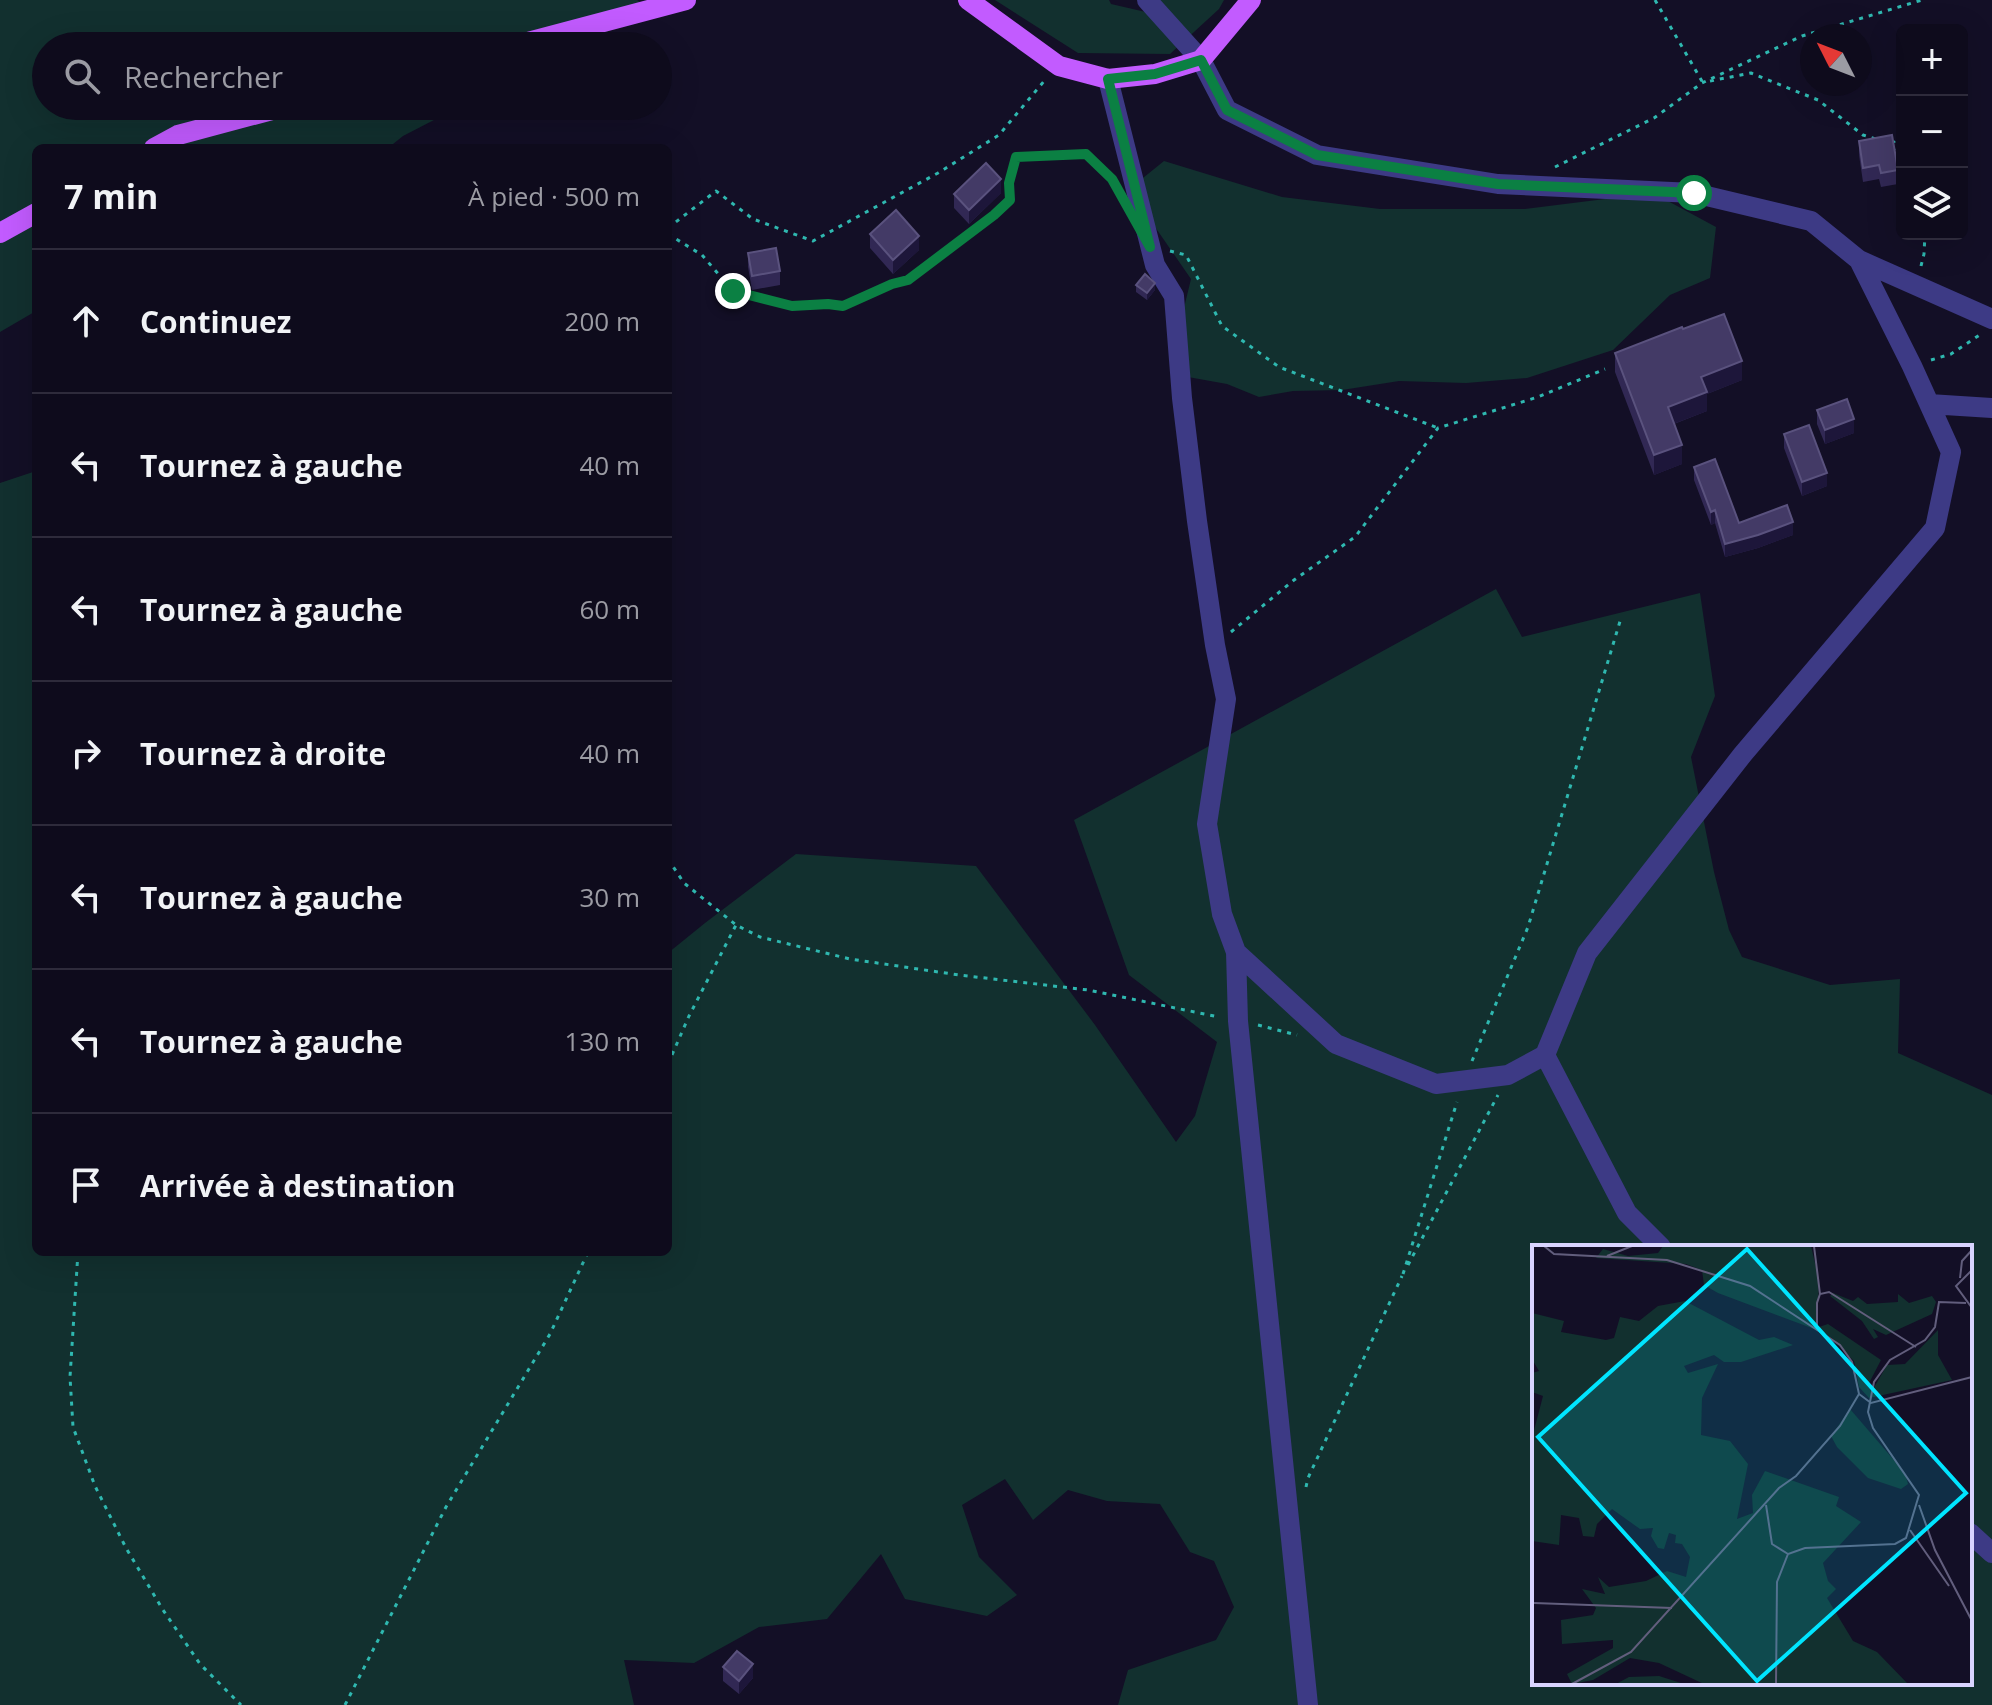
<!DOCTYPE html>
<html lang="fr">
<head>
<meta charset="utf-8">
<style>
  :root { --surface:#0e0b1c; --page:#171425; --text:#f1f3f6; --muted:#9b9ba3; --line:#2e2b3b }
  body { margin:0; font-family:"Open Sans",sans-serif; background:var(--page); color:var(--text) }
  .controls { position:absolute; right:24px; top:24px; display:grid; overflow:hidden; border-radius:12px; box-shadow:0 8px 32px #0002 }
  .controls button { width:72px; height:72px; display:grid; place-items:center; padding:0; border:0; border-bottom:2px solid var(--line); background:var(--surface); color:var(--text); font:40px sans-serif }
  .compass { position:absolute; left:1800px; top:24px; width:72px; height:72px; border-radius:50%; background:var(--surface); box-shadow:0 8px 32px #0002; rotate:312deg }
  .stop { position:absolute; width:24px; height:24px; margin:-18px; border:6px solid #0b8043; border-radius:50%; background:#fff }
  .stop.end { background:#0b8043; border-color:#fff; box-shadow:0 2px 8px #0008 }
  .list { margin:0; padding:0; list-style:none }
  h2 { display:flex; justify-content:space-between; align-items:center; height:104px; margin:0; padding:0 32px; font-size:34px }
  h2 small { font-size:26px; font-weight:400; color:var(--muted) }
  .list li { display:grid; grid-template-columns:52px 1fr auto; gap:24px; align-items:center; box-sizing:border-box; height:144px; padding:0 32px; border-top:2px solid var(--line) }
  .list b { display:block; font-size:30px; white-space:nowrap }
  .list em { font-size:26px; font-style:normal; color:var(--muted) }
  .icon { flex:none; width:44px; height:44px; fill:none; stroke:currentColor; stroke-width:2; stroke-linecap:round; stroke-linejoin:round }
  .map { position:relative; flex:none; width:1992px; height:1705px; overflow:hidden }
  .search { position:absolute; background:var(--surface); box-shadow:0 8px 32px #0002; left:32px; top:32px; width:640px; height:88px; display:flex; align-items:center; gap:20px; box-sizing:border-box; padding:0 28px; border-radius:44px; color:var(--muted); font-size:30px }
  .panel { position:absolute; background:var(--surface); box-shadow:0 8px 32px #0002; left:32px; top:144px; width:640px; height:1112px; border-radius:12px }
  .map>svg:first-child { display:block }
</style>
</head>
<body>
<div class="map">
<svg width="1992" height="1705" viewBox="0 0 1992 1705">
  <rect width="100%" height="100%" fill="#130f26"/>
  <path fill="#12302f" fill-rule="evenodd" d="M 0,0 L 637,0 L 651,9 L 579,46 L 46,46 L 46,106 L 461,106 L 403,136 L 388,148 L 36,148 L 36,311 L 0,332 Z
    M 995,0 L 1109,0 L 1111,4 L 1150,13 L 1148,0 L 1224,0 L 1219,9 L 1170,54 L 1078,53 Z
    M 1164,161 L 1282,197 L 1380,209 L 1525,209 L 1653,193 L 1716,227 L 1710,278 L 1670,295 L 1613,350 L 1527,378 L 1466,383 L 1399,381 L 1342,390 L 1293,391 L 1259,397 L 1227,384 L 1188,377 L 1183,312 L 1191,279 L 1153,224 L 1138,182 Z
    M 36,471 L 36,1252 L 668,1252 L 668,953 L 705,923 L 796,854 L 976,866 L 1095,1025 L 1176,1142 L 1195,1116 L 1217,1042 L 1129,975 L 1074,820 L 1496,589 L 1522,637 L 1700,593 L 1715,696 L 1691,757 L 1714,872 L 1729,930 L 1742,957 L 1830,985 L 1900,979 L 1898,1053 L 1992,1095 L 1992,1705 L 1118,1705 L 1128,1670 L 1216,1640 L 1234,1607 L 1214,1561 L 1190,1552 L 1160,1504 L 1107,1501 L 1068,1490 L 1033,1520 L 1005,1479 L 962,1505 L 979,1557 L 1017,1595 L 987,1616 L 905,1599 L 881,1554 L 827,1619 L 759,1627 L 694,1663 L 624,1660 L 634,1705 L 0,1705 L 0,483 ZM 1534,1247 L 1970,1247 L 1970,1683 L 1534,1683 Z"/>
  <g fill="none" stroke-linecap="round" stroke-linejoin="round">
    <path stroke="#2fb8b0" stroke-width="3" stroke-dasharray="4 6" stroke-linecap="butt" d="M 1655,0 L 1703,83
      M 1710,81 L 1751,73 L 1818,100 L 1863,135 L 1876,139
      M 1891,142 L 1894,142 L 1902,160
      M 1555,167 L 1654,118 L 1702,83 L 1802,36 L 1922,0
      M 668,228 L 716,191 L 753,219 L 813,241 L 938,173 L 999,135 L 1045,80
      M 668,234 L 702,255 L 733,291 L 792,306 L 828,304 L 843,306 L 892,284 L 908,280 L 994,215 L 1010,200 L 1009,183 L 1016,157 L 1086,154 L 1113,182
      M 1170,251 L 1186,255 L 1222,326 L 1279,367 L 1438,428
      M 1921,266 L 1924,254 L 1925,234
      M 1931,360 L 1951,354 L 1981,334
      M 1231,632 L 1294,580 L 1355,537 L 1438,428 L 1538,397 L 1605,369
      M 668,859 L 684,883 L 736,925 L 760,937 L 850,959 L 959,975 L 1088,990 L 1219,1017
      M 1258,1025 L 1297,1035
      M 1472,1061 L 1528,927 L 1621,618
      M 668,1064 L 689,1016 L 736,925
      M 78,1252 L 70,1377 L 73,1427 L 95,1486 L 126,1548 L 163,1610 L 200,1664 L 241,1705
      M 1408,1265 L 1498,1095
      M 1403,1274 L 1457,1102
      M 1306,1487 L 1308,1478 L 1402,1276
      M 345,1705 L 446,1507 L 550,1334 L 588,1252"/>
    <path stroke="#3d3a85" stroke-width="20" d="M 1147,0 L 1201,60 L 1227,110 L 1317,155 L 1498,184 L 1694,193 L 1811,221 L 1859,260 L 1912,366 L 1951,452 L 1935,528 L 1743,754 L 1587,953 L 1545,1055 L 1627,1213 L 1661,1247
      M 1108,79 L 1155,265 L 1174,296 L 1182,398 L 1197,521 L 1215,645 L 1226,699 L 1207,824 L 1222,914 L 1236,952 L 1238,1021 L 1308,1705
      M 1859,260 L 1992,319
      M 1929,404 L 1992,408
      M 1236,952 L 1336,1044 L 1436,1084 L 1508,1075 L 1545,1055
      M 1970,1533 L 1992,1553"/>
    <path stroke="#c25bff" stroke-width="20" d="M 968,0 L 1059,66 L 1108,79 L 1155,74 L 1201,60 L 1251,0
      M 513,46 L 686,0
      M 154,148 L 178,135 L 287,106
      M 0,233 L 36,213"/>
  </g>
  <path fill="#312854" d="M 1859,141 L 1898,170 L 1898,184 L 1881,187 L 1879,179 L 1863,182 L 1859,155 Z
    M 1001,193 L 969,224 L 954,208 L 954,194 Z
    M 870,234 L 919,250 L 893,274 L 870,248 Z
    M 748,253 L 780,271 L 780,285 L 752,290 L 748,267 Z
    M 1136,285 L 1155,290 L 1147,300 L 1136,292 Z
    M 1683,329 L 1742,380 L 1707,394 L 1707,411 L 1674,424 L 1682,464 L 1654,475 L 1615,372 L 1615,353 Z
    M 1817,410 L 1854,433 L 1825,444 L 1817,424 Z
    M 1784,434 L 1827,486 L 1802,496 L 1784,448 Z
    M 1694,467 L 1739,523 L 1793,535 L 1758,548 L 1725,557 L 1715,523 L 1711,525 L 1694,480 Z
    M 723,1667 L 753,1678 L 739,1694 L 723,1681 Z"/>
  <path fill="#1d163a" d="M 1001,179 L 1001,193 L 969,224 L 969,210 Z
    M 919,236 L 919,250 L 893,274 L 893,260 Z
    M 1155,283 L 1155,290 L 1147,300 L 1147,293 Z
    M 1742,361 L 1742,380 L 1707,394 L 1707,411 L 1668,426 L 1668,407 L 1701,377 Z
    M 1854,419 L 1854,433 L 1825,444 L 1825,430 Z
    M 1682,445 L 1682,464 L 1654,475 L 1654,455 Z
    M 1827,473 L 1827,486 L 1802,496 L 1802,482 Z
    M 1715,510 L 1715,523 L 1711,525 L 1711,512 Z
    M 1793,522 L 1793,535 L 1758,548 L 1725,557 L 1725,544 Z
    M 753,1664 L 753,1678 L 739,1694 L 739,1681 Z"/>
  <path fill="#433a66" stroke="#5a527e" stroke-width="2" d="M 1892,135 L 1898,170 L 1881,173 L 1879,165 L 1863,168 L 1859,141 Z
    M 986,163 L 1001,179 L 969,210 L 954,194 Z
    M 896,210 L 919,236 L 893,260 L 870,234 Z
    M 776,248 L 780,271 L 752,276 L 748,253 Z
    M 1145,274 L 1155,283 L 1147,293 L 1136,285 Z
    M 1724,314 L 1742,361 L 1701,377 L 1707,392 L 1668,407 L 1682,445 L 1654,455 L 1615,353 L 1682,327 L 1683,329 Z
    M 1847,399 L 1854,419 L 1825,430 L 1817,410 Z
    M 1809,425 L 1827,473 L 1802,482 L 1784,434 Z
    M 1715,459 L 1739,523 L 1787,505 L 1793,522 L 1758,535 L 1725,544 L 1715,510 L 1711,512 L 1694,467 Z
    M 737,1651 L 753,1664 L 739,1681 L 723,1667 Z"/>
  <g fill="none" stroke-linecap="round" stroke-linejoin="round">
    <path stroke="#0b8043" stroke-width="10" d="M 733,291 L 792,306 L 828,304 L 843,306 L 892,284 L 908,280 L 994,215 L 1010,200 L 1009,183 L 1016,157 L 1086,154 L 1112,179 L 1150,247 L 1108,79 L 1155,74 L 1201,60 L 1227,110 L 1317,155 L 1498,184 L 1694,193"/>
  </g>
  <g transform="translate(1532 1245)">
    <rect width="440" height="440" fill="#130f26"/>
    <path d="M 131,1 L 279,1 L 287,35 L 285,85 L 186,48 L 172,40 L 170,25 L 154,19 L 64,13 L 71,4 L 96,11 L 126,8 ZM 301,48 L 321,56 L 326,52 L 335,59 L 366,57 L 366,49 L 377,58 L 400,51 L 404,57 L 400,69 L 354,90 L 341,84 L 346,92 L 342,94 L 330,76 L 298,51 ZM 153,56 L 227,95 L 242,92 L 261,100 L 209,117 L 192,117 L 182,110 L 152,121 L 156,128 L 186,119 L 170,153 L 169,190 L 198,196 L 216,219 L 205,274 L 221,268 L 220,250 L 233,226 L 307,252 L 304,261 L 329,277 L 291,318 L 296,336 L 304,344 L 295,353 L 321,396 L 345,407 L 376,439 L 172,439 L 127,418 L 98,413 L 61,435 L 40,439 L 35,429 L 81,403 L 81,395 L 30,399 L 29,375 L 61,370 L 64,363 L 50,344 L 73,349 L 66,332 L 77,342 L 114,336 L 135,326 L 154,332 L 158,312 L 150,299 L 143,298 L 144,290 L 137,288 L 132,304 L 126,303 L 119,291 L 121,283 L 108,284 L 80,264 L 65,279 L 62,292 L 51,291 L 47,273 L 29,270 L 27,300 L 0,296 L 0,193 L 11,151 L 0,147 L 0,128 L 7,126 L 0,114 L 0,68 L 32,76 L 29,87 L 74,95 L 82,93 L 88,72 L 107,76 L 126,61 ZM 296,79 L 349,115 L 336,140 L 340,146 L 355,120 L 373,119 L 406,85 L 406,110 L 420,135 L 337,153 L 327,142 L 322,116 L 287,82 ZM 318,164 L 373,228 L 376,239 L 369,244 L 336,233 L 305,202 L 299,191 ZM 127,431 L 152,439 L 84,439 L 97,432 Z" fill="#12302f"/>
    <path fill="none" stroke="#625e7d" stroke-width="2" d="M 12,1 L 22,9 L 135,15 L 218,41 L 308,100 L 320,117 L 327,149 L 339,158 L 440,132M 282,1 L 288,49M 75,11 L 100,1M 440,25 L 424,41 L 440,63M 428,33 L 430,16 L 440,5M 285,84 L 285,58 L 288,49 L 297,47 L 384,102M 234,260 L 240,299 L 256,309M 387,260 L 403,305 L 440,376M 378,285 L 417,341M 2,358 L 140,363M 40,439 L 99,407 L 247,243 L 264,231 L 308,181 L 327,149M 244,439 L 245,337 L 256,309 L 273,303 L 363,299 L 374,293 L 387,250 L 341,183 L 336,167 L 342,137 L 358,115 L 393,95 L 403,82 L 407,57 L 434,58"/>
    <path fill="#00e5ff" fill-opacity="0.15" stroke="#00e5ff" stroke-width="4" d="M 215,4 L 434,248 L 225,436 L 6,192 Z"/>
    <rect width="440" height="440" fill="none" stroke="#d9d4ff" stroke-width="4"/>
  </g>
</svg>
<div class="controls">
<button>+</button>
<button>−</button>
<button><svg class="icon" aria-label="layers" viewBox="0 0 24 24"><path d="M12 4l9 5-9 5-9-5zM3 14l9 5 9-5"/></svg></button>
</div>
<svg class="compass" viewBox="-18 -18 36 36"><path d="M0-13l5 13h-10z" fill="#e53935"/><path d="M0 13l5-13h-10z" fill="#9b9ba3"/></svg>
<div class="stop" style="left:1694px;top:193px"></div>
<div class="stop end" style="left:733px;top:291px"></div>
<div class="search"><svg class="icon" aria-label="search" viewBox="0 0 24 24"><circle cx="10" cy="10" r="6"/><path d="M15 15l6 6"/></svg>Rechercher</div>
<section class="panel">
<h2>7 min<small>À pied · 500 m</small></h2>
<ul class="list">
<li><svg class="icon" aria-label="ahead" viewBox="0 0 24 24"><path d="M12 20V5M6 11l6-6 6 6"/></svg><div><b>Continuez</b></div><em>200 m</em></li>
<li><svg class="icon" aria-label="left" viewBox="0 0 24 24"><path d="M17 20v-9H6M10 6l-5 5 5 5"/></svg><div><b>Tournez à gauche</b></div><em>40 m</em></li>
<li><svg class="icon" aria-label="left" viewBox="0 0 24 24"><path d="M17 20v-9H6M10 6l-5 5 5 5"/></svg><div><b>Tournez à gauche</b></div><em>60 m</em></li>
<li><svg class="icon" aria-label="right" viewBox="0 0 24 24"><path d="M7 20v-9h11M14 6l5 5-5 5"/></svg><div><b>Tournez à droite</b></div><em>40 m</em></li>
<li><svg class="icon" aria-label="left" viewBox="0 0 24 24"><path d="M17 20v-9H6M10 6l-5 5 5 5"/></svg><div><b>Tournez à gauche</b></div><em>30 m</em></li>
<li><svg class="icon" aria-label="left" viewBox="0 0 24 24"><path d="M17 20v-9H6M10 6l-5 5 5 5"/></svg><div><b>Tournez à gauche</b></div><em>130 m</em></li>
<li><svg class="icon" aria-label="arrive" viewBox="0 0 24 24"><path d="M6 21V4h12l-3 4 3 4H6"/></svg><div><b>Arrivée à destination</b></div></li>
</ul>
</section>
</div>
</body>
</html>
